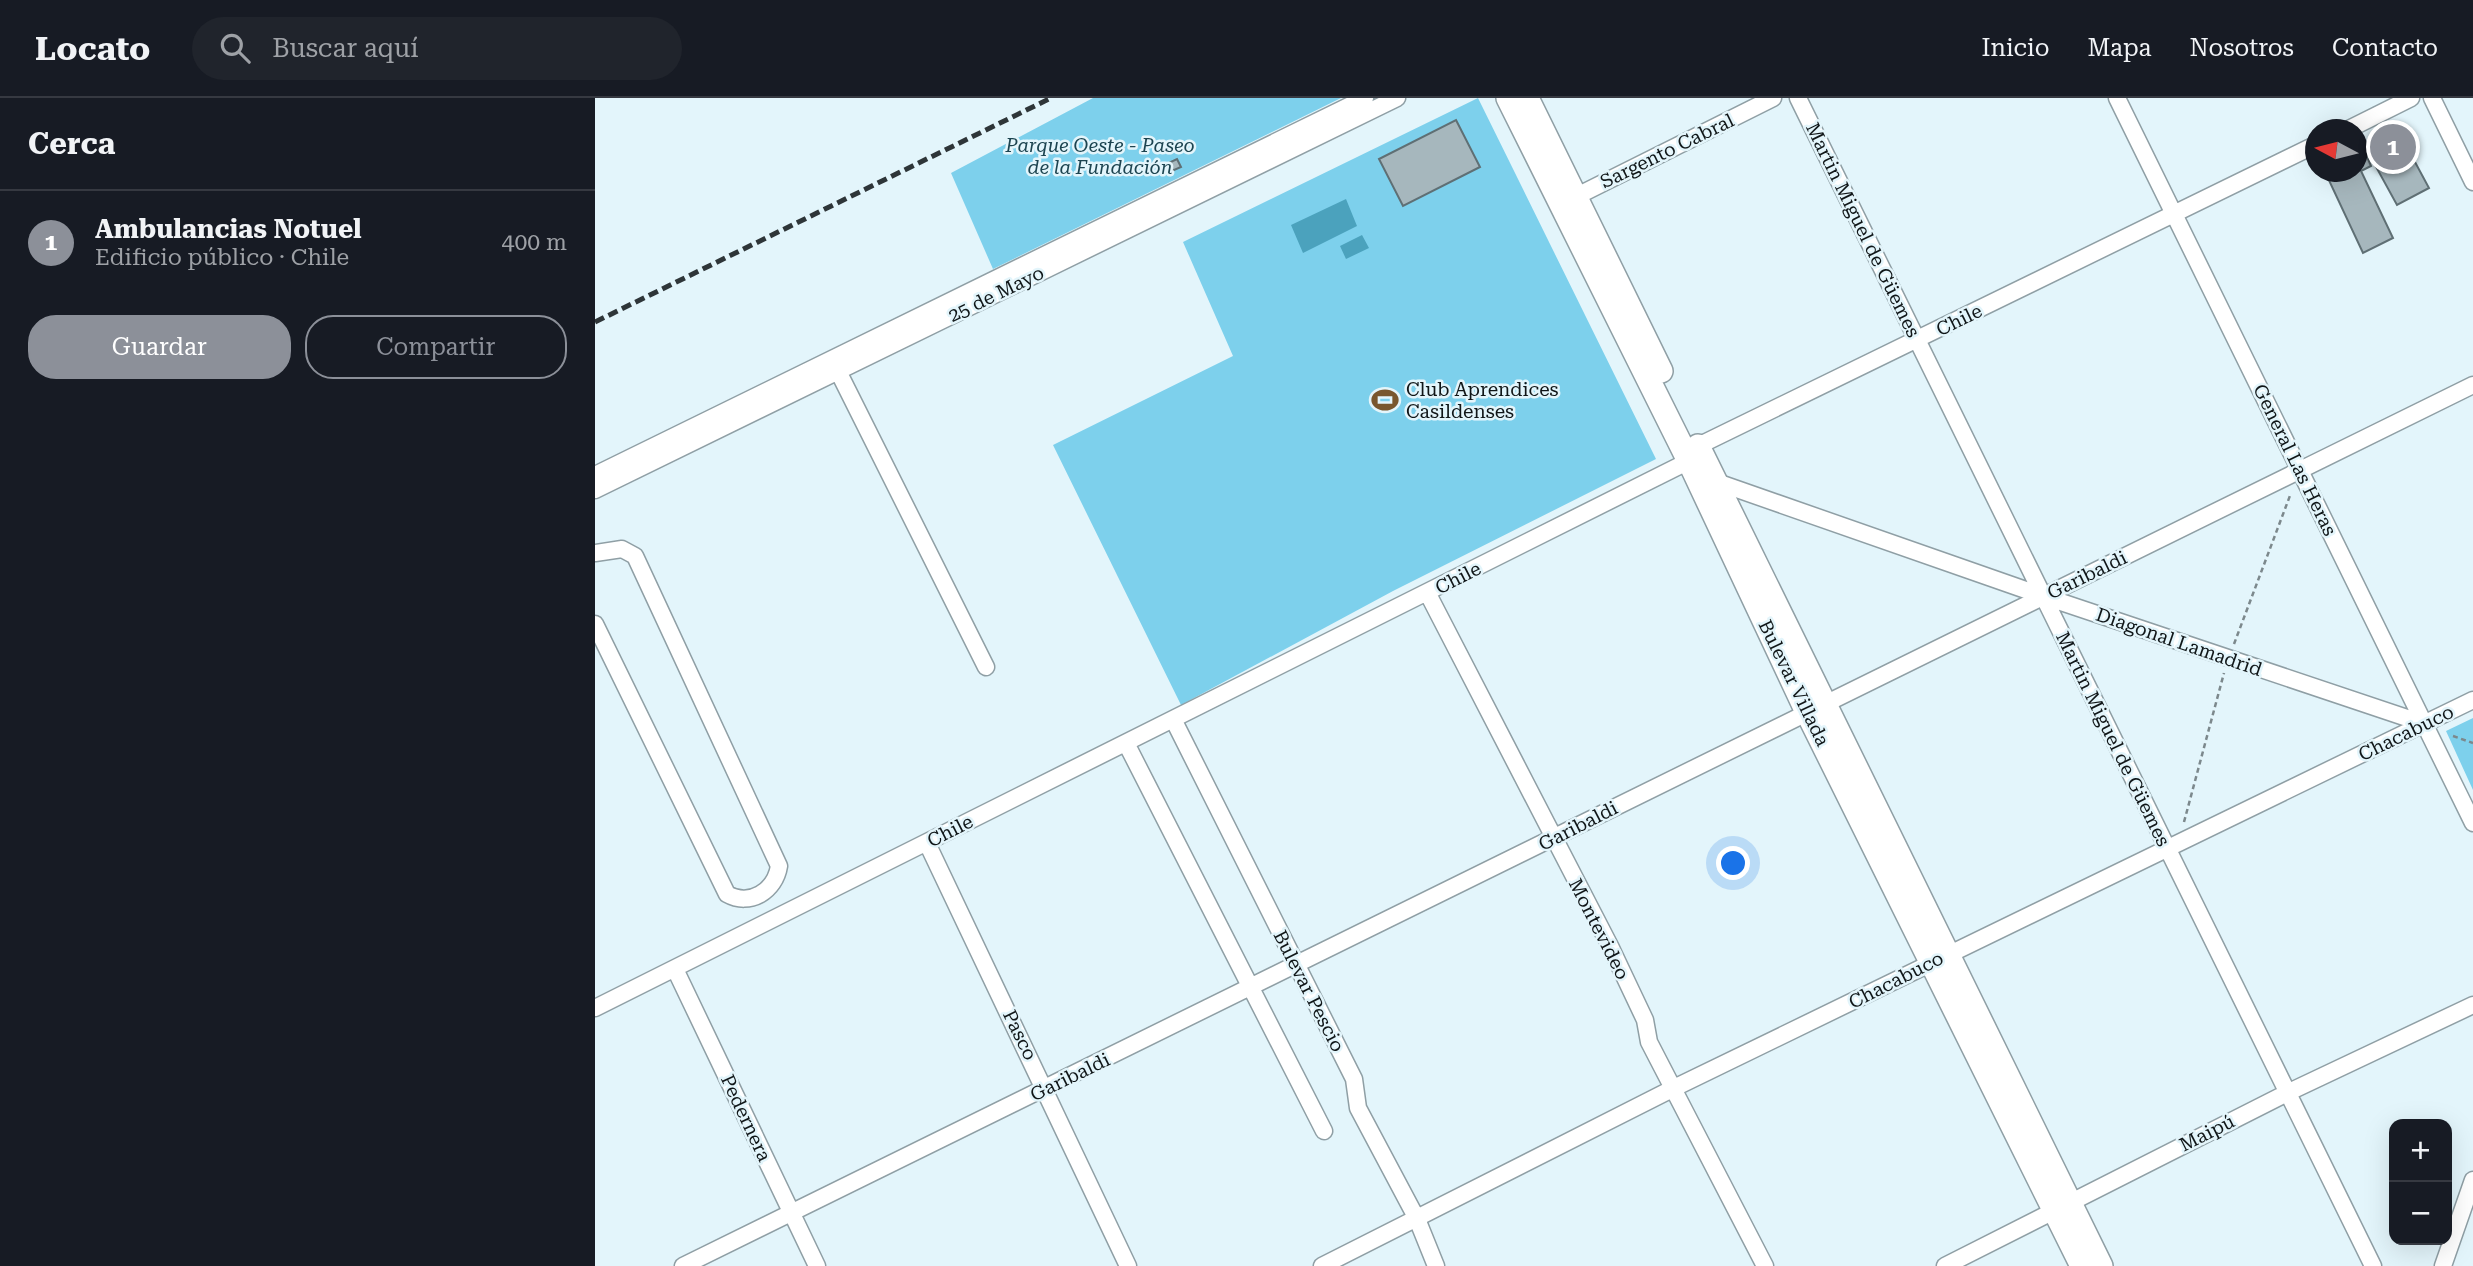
<!DOCTYPE html>
<html lang="es">
<head>
<meta charset="utf-8">
<style>
  :root { --surface:#171b24; --page:#20242c; --text:#f1f3f6; --muted:#9ea1a6; --line:#363941; --accent:#8c9099 }
  body { margin:0; font-family:"Roboto Serif",serif; background:var(--page); color:var(--text) }
  .controls { position:absolute; right:21px; bottom:21px; display:grid; overflow:hidden; border-radius:14px; box-shadow:0 7px 28px #0002 }
  .controls button { width:63px; height:63px; display:grid; place-items:center; padding:0; border:0; border-bottom:2px solid var(--line); background:var(--surface); color:var(--text); font:35px sans-serif }
  .compass { position:absolute; left:1710px; top:21px; width:63px; height:63px; border-radius:50%; background:var(--surface); box-shadow:0 7px 28px #0002; rotate:277deg }
  .you { position:absolute; left:1139px; top:766px; width:24px; height:24px; margin:-18px; border:5px solid #fff; border-radius:50%; background:#1a73e8; box-shadow:0 0 0 10px #1a73e833 }
  .badge { display:grid; place-items:center; width:46px; height:46px; border-radius:50%; background:var(--accent); color:#fff; font-size:23px; font-weight:700 }
  .pin { position:absolute; translate:-50% -50%; border:4px solid #fff; box-shadow:0 2px 7px #0006 }
  .list { margin:0; padding:0; list-style:none }
  h2 { display:flex; justify-content:space-between; align-items:center; height:91px; margin:0; padding:0 28px; font-size:30px }
  h2 small { font-size:23px; font-weight:400; color:var(--muted) }
  .list li { display:grid; grid-template-columns:46px 1fr auto; gap:21px; align-items:center; box-sizing:border-box; height:105px; padding:0 28px; border-top:2px solid var(--line) }
  .list b { display:block; font-size:26px; white-space:nowrap }
  .list p { margin:0; font-size:23px; white-space:nowrap; color:var(--muted) }
  .list em { font-size:23px; font-style:normal; color:var(--muted) }
  .actions { display:flex; gap:14px; padding:21px 28px }
  .actions a { flex:1; padding:16px 0; border:2px solid var(--accent); border-radius:28px; text-align:center; font-size:24px; color:var(--accent) }
  .actions .main { background:var(--accent); color:#fff }
  .icon { flex:none; width:38px; height:38px; fill:none; stroke:currentColor; stroke-width:2; stroke-linecap:round; stroke-linejoin:round }
  .map { position:relative; flex:none; width:1878px; height:1168px; overflow:hidden }
  header { display:flex; align-items:center; gap:42px; box-sizing:border-box; height:98px; padding:0 35px; background:var(--surface); border-bottom:2px solid var(--line) }
  header strong { font-size:33px }
  nav { display:flex; gap:38px; margin-inline-start:auto; font-size:24px }
  .search { width:490px; height:63px; background:var(--page); display:flex; align-items:center; gap:18px; box-sizing:border-box; padding:0 24px; border-radius:38px; color:var(--muted); font-size:26px }
  main { display:flex }
  aside { flex:1; background:var(--surface) }
  .map>svg:first-child { display:block }
</style>
</head>
<body>
<header>
<strong>Locato</strong>
<div class="search"><svg class="icon" aria-label="search" viewBox="0 0 24 24"><circle cx="10" cy="10" r="6"/><path d="M15 15l6 6"/></svg>Buscar aquí</div>
<nav><a>Inicio</a><a>Mapa</a><a>Nosotros</a><a>Contacto</a></nav>
</header>
<main>
<aside>
<h2>Cerca<small></small></h2>
<ul class="list">
<li><span class="badge">1</span><div><b>Ambulancias Notuel</b><p>Edificio público · Chile</p></div><em>400 m</em></li>
</ul>
<div class="actions"><a class="main">Guardar</a><a>Compartir</a></div>
</aside>
<div class="map">
<svg width="1878" height="1168" viewBox="0 0 1878 1168">
  <rect width="100%" height="100%" fill="#e3f5fb"/>
  <path fill="#7dd0ec" d="M 498,0 L 746,0 L 398,171 L 356,75 Z
    M 883,0 L 1061,361 L 798,493 L 586,607 L 458,347 L 638,258 L 588,144 Z
    M 1878,620 L 1878,692 L 1851,633 Z"/>
  <path fill="#4ba2bd" d="M 751,101 L 762,128 L 708,155 L 696,127 Z
    M 767,137 L 774,150 L 751,161 L 745,148 Z"/>
  <path fill="#a6b7bd" stroke="#5f6f74" stroke-width="2" d="M 861,22 L 885,69 L 808,108 L 784,61 Z
    M 1806,38 L 1834,90 L 1802,107 L 1774,56 Z
    M 1771,56 L 1776,68 L 1766,73 L 1798,140 L 1768,155 L 1731,76 L 1762,74 L 1762,60 Z
    M 582,61 L 586,69 L 570,76 L 567,68 Z"/>
  <g fill="none" stroke-linecap="round" stroke-linejoin="round">
    <g stroke="#8f9fa5" stroke-width="19">
      <path id="street" d="M 1203,0 L 1778,1168
        M 1522,0 L 1878,725
        M 1837,0 L 1878,84
        M 1752,32 L 1816,0
        M 974,102 L 1178,0
        M 243,273 L 391,569
        M 0,377 L 770,0
        M 1116,382 L 1448,498 L 1830,626
        M 0,392 L 802,0
        M 0,455 L 27,451 L 40,458 L 184,768 C 180,793 155,809 132,796 L 0,526
        M 833,496 L 1015,848 L 1050,922 L 1054,944 L 1170,1168
        M 578,621 L 759,981 L 763,1010 L 822,1121 L 841,1168
        M 531,645 L 729,1033
        M 332,745 L 533,1168
        M 80,871 L 222,1168
        M 0,910 L 1094,363 L 1103,348 L 1720,47
        M 88,1168 L 1878,287
        M 727,1168 L 1079,990 L 1878,602
        M 1350,1168 L 1692,995 L 1878,907
        M 1848,1168 L 1878,1082"/>
    </g>
    <g stroke="#8f9fa5" stroke-width="26">
      <path id="secondary" d="M 913,0 L 1094,363 L 1212,614 L 1487,1168
        M 932,0 L 1066,273
        M 1103,348 L 1506,1168"/>
    </g>
    <path stroke="#7c888c" stroke-width="2.5" stroke-dasharray="5 3.5" stroke-linecap="butt" d="M 1639,546 L 1696,395
      M 1858,638 L 1878,645
      M 1589,724 L 1629,575"/>
    <use href="#street" stroke="#fff" stroke-width="16"/>
    <use href="#secondary" stroke="#fff" stroke-width="23"/>
    <path stroke="#2e3538" stroke-width="5" stroke-dasharray="10 5" stroke-linecap="butt" d="M 0,224 L 456,0"/>
  </g>
  <defs>
    <g id="stadium-bare" transform="scale(2.1)"><path d="M0-5a6.5 5 0 1 0 0 10a6.5 5 0 1 0 0-10ZM-3.5-1.8h7v3.6h-7Z" fill="#78572e" stroke="#e3f5fb" stroke-width="2.5" paint-order="stroke"/></g>
  </defs>
  <g fill-rule="evenodd">
    <use href="#stadium-bare" x="790" y="302"/>
  </g>
  <g text-anchor="middle" dominant-baseline="central" stroke-width="5" stroke-linejoin="round" paint-order="stroke">
    <g font-size="19" font-style="italic" fill="#1c4450" stroke="#e3f5fb">
      <text x="505" y="47">Parque Oeste - Paseo<tspan x="505" dy="22">de la Fundación</tspan></text>
    </g>
    <g font-size="19" fill="#101618" stroke="#e3f5fb">
      <text transform="translate(1072 53) rotate(-26)">Sargento Cabral</text>
      <text transform="translate(1268 132) rotate(64)">Martin Miguel de Güemes</text>
      <text transform="translate(401 196) rotate(-26)">25 de Mayo</text>
      <text transform="translate(1364 222) rotate(-26)">Chile</text>
      <text transform="translate(1700 362) rotate(64)">General Las Heras</text>
      <text transform="translate(1492 477) rotate(-26)">Garibaldi</text>
      <text transform="translate(863 480) rotate(-27)">Chile</text>
      <text transform="translate(1584 544) rotate(19)">Diagonal Lamadrid</text>
      <text transform="translate(1199 585) rotate(64)">Bulevar Villada</text>
      <text transform="translate(1811 635) rotate(-26)">Chacabuco</text>
      <text transform="translate(1518 641) rotate(64)">Martin Miguel de Güemes</text>
      <text transform="translate(983 728) rotate(-27)">Garibaldi</text>
      <text transform="translate(355 733) rotate(-27)">Chile</text>
      <text transform="translate(1004 831) rotate(63)">Montevideo</text>
      <text transform="translate(1301 882) rotate(-27)">Chacabuco</text>
      <text transform="translate(714 893) rotate(63)">Bulevar Pescio</text>
      <text transform="translate(425 937) rotate(64)">Pasco</text>
      <text transform="translate(475 979) rotate(-26)">Garibaldi</text>
      <text transform="translate(151 1020) rotate(65)">Pedernera</text>
      <text transform="translate(1612 1035) rotate(-27)">Maipú</text>
    </g>
    <g font-size="19" fill="#101618" stroke="#e3f5fb" text-anchor="start">
      <text x="811" y="291">Club Aprendices<tspan x="811" dy="22">Casildenses</tspan></text>
    </g>
  </g>
</svg>
<div class="controls">
<button>+</button>
<button>−</button>
</div>
<svg class="compass" viewBox="-18 -18 36 36"><path d="M0-13l5 13h-10z" fill="#e53935"/><path d="M0 13l5-13h-10z" fill="#9ea1a6"/></svg>
<div class="you"></div>
<div class="pin badge" style="left:1798px;top:49px">1</div>
</div>
</main>
</body>
</html>
